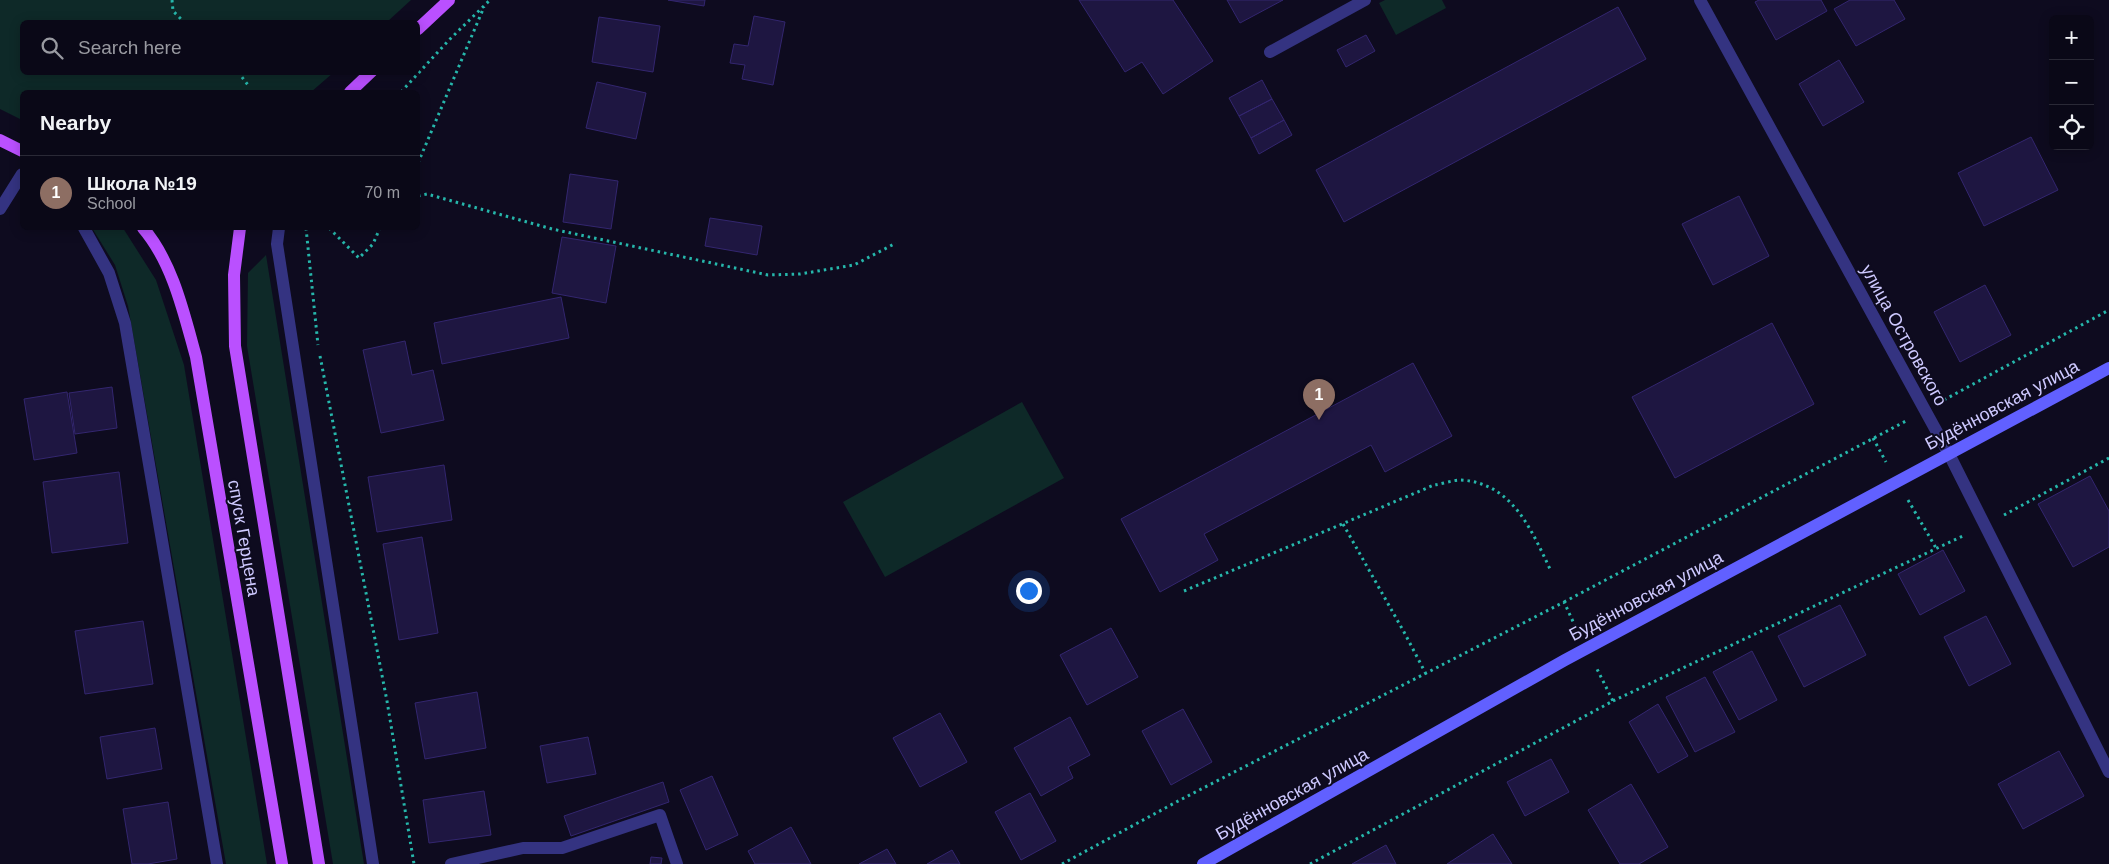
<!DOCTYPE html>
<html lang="en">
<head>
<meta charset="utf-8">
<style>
  :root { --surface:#0a0817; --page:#131120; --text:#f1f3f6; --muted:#999aa1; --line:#2a2936; --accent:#1a73e8 }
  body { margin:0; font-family:Arial,sans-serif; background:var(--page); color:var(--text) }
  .controls { position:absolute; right:15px; top:15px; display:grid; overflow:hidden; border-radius:8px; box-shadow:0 2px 12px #0003 }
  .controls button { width:45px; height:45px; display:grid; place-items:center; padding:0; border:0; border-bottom:1px solid var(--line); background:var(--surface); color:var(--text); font:25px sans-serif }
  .you { position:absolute; left:1028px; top:590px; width:18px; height:18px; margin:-12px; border:4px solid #fff; border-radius:50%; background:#1a73e8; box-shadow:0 0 0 8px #1a73e833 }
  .badge { display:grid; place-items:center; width:32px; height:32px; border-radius:50%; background:var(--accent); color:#fff; font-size:16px; font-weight:700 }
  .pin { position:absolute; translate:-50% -41px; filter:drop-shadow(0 1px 2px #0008) }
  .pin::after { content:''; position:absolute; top:26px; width:18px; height:15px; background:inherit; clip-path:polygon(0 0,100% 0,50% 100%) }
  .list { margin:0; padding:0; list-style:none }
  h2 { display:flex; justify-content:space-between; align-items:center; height:65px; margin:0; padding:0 20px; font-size:21px }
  h2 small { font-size:16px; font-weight:400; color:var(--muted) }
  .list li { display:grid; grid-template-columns:32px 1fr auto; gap:15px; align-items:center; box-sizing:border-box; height:75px; padding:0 20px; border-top:1px solid var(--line) }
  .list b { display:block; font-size:19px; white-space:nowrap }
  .list p { margin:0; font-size:16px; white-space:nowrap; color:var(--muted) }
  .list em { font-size:16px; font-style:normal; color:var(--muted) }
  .icon { flex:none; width:28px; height:28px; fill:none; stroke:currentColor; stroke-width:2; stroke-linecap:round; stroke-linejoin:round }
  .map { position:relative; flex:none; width:2109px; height:864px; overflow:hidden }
  .search { position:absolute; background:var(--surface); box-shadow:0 2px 12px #0003; left:20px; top:20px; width:400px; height:55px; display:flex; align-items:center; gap:12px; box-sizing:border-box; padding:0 18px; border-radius:8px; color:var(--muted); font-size:19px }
  .panel { position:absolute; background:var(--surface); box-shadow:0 2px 12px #0003; left:20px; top:90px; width:400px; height:140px; border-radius:8px }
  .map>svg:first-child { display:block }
</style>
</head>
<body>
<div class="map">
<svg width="2109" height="864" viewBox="0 0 2109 864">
  <rect width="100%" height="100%" fill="#0e0b1f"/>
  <path fill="#0e2928" d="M 0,0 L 411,0 L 387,22 L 22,22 L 22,72 L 333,73 L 311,92 L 22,92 L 22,120 L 0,109 Z
    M 1385,0 L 1442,0 L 1446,8 L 1396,35 L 1379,3 Z
    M 92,228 L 123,228 L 156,280 L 184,365 L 267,864 L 226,864 L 128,306 L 115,265 Z
    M 266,255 L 364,864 L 333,864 L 247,346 L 248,273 Z
    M 1022,402 L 1064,478 L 885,577 L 843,502 Z"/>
  <path fill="#1e1641" stroke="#33266f" d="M 668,0 L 705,0 L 704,6 Z
    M 1079,0 L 1173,0 L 1213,61 L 1163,94 L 1142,62 L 1125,72 Z
    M 1227,0 L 1283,0 L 1240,23 Z
    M 1759,0 L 1821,0 L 1827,11 L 1776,40 L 1755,2 Z
    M 1850,0 L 1894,0 L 1905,19 L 1856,46 L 1834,9 Z
    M 1618,7 L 1646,59 L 1344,222 L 1316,170 Z
    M 754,16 L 785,22 L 773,85 L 742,79 L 745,65 L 730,63 L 734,44 L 748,46 Z
    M 599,17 L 660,26 L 653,72 L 592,62 Z
    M 1366,35 L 1375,51 L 1346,67 L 1337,50 Z
    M 1839,60 L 1864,102 L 1823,126 L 1799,84 Z
    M 1262,80 L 1272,99 L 1239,116 L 1229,98 Z
    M 597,82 L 646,93 L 636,139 L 586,128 Z
    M 1272,99 L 1284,120 L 1251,138 L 1239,116 Z
    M 1284,120 L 1292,135 L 1259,154 L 1251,138 Z
    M 2031,137 L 2058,190 L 1984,226 L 1958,173 Z
    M 570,174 L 618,181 L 611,229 L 563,222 Z
    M 1739,196 L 1769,256 L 1713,285 L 1682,224 Z
    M 710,218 L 762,226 L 757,255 L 705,246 Z
    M 562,237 L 616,246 L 606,303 L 552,293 Z
    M 1985,285 L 2011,335 L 1960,362 L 1934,312 Z
    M 561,297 L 569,338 L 442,364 L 434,323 Z
    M 1772,323 L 1814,404 L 1675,478 L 1632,397 Z
    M 405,341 L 412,375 L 433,370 L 444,420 L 381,433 L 363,350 Z
    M 1413,363 L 1452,436 L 1385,472 L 1371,445 L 1204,534 L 1218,560 L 1160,592 L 1121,519 Z
    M 112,387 L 117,428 L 75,434 L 69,393 Z
    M 67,392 L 77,453 L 34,460 L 24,399 Z
    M 444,465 L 452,520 L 377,532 L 368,477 Z
    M 119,472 L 128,543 L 52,553 L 43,482 Z
    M 2090,476 L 2109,511 L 2109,547 L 2073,567 L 2038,504 Z
    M 422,537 L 438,633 L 399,640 L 383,544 Z
    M 1943,550 L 1965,591 L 1920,615 L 1898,574 Z
    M 1840,605 L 1866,655 L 1804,687 L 1778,636 Z
    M 1986,616 L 2011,664 L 1969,686 L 1944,637 Z
    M 143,621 L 153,684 L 85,694 L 75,631 Z
    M 1111,628 L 1138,677 L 1087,705 L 1060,655 Z
    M 1752,651 L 1777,700 L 1739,720 L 1713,672 Z
    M 1705,677 L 1735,732 L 1695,752 L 1666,697 Z
    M 477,692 L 486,748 L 425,759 L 415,703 Z
    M 1658,704 L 1688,756 L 1658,773 L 1629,722 Z
    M 1183,709 L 1212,762 L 1171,785 L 1142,731 Z
    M 940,713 L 967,762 L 920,787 L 893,738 Z
    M 1070,717 L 1090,755 L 1068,767 L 1073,778 L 1041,796 L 1014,748 Z
    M 155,728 L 162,769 L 107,779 L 100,737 Z
    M 588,737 L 596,774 L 547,783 L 540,746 Z
    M 2059,751 L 2084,796 L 2023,829 L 1998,784 Z
    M 1551,759 L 1569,792 L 1525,816 L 1507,782 Z
    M 712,776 L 738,835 L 706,850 L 680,790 Z
    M 663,782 L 669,802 L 571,836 L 564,816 Z
    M 1631,784 L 1668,847 L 1639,864 L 1620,864 L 1588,810 Z
    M 484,791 L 491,835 L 429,843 L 423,800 Z
    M 1030,793 L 1056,841 L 1021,860 L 995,812 Z
    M 168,802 L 177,859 L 148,864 L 132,864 L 123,809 Z
    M 791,827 L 811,864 L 755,864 L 748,851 Z
    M 1493,834 L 1512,864 L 1447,864 Z
    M 1386,845 L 1396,864 L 1352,864 Z
    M 887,849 L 896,864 L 859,864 Z
    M 952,850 L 960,864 L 927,864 Z
    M 651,857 L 662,858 L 661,864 L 650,864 Z"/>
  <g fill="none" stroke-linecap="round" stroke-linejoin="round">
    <path stroke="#26b7ab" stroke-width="3" stroke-dasharray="2.5 4" stroke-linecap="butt" d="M 172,0 L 173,11 L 184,22
      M 238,72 L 248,85
      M 401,92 L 449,40 L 490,0
      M 418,163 L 484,7
      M 418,196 L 427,194 L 552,229 L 768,275 L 800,274 L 854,265 L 896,243
      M 306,228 L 318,345
      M 329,228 L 359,258 L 373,244 L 380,228
      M 320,356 L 387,701 L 414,864
      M 1944,400 L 2109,310
      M 1873,438 L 1886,462
      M 1908,500 L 1936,548
      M 2004,515 L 2109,458
      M 1343,524 L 1404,632 L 1426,674
      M 1184,591 L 1434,485 C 1442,484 1453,480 1461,480 C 1512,483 1531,529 1550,569
      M 1564,602 L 1906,421
      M 1613,701 L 1965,535
      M 1062,864 L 1180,800 L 1564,602 L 1576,628
      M 1310,864 L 1613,701 L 1596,667"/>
    <path stroke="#343381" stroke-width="12" d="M 1270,52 L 1365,0
      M 0,209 L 22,174
      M 84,228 L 109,273 L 125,323 L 217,864
      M 279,228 L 277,244 L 373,864
      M 451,864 L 523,848 L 562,848 L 660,815 L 677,864"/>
    <path stroke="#343381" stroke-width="12" d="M 1700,0 L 1949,454 L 2109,772"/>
    <path stroke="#6160ff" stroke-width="12" d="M 1203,864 L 1565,660 L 2109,368"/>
    <path stroke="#ba50ff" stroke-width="12" d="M 418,29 L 449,0
      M 350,92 L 371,72
      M 0,140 L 22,151
      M 143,228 C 173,263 184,314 196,357 L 282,864
      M 240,228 L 234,275 L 235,346 L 319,864"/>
  </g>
  <g text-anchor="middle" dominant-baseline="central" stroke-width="4" stroke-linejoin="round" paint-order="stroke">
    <g font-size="18" fill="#cec9ff" stroke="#0e0b1f">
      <text transform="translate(1904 335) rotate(61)">улица Островского</text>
      <text transform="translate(2002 405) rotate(-28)">Будённовская улица</text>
      <text transform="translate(244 538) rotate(80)">спуск Герцена</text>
      <text transform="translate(1646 596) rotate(-28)">Будённовская улица</text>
      <text transform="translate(1292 794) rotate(-29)">Будённовская улица</text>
    </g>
  </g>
</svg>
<div class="controls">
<button>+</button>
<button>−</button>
<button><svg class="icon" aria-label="locate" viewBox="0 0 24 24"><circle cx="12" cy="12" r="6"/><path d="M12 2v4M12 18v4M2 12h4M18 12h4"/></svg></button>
</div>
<div class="you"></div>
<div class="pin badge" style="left:1319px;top:420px;background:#8d6e63">1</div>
<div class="search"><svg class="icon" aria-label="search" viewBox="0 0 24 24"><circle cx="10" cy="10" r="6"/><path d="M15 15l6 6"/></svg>Search here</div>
<section class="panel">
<h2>Nearby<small></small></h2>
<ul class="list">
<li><span class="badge" style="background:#8d6e63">1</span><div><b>Школа №19</b><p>School</p></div><em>70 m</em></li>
</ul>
</section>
</div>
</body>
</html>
